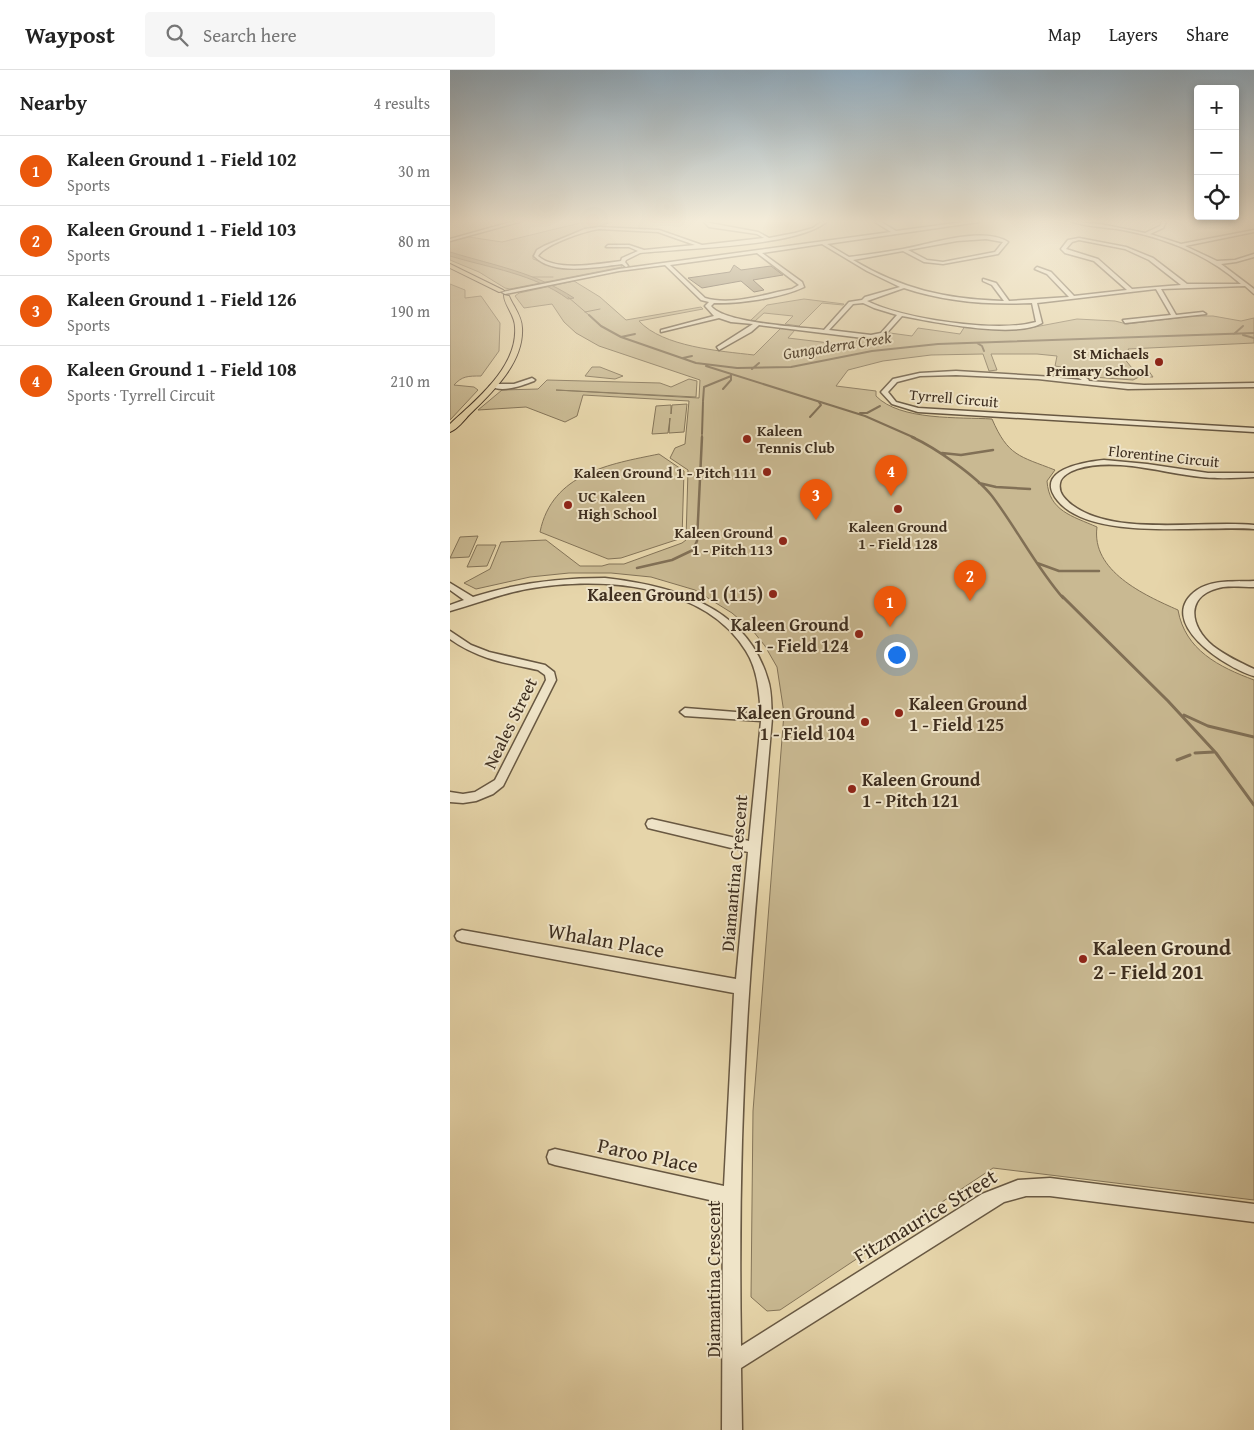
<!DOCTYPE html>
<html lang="en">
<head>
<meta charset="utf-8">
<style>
  :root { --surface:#fff; --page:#f6f6f6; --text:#222; --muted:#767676; --line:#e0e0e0; --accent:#ea580c }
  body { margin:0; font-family:"Gentium Book Plus",serif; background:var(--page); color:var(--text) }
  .controls { position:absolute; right:15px; top:15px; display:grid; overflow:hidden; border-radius:5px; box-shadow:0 2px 8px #0003 }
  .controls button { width:45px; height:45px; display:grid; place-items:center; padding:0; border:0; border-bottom:1px solid var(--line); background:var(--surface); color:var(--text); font:25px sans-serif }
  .you { position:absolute; left:446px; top:584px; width:18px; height:18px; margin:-12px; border:4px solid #fff; border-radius:50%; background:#1a73e8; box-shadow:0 0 0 8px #1a73e833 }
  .badge { display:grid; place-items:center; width:32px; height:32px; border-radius:50%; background:var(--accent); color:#fff; font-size:16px; font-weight:700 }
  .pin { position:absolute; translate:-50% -41px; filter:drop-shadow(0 1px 2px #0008) }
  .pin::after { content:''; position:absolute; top:26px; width:18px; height:15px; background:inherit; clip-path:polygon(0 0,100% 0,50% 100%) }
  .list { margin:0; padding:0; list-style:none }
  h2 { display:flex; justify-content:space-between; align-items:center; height:65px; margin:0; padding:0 20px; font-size:21px }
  h2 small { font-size:16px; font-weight:400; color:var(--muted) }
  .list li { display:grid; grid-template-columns:32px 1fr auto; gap:15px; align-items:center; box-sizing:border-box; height:70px; padding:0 20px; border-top:1px solid var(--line) }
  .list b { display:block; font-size:19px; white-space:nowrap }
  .list p { margin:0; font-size:16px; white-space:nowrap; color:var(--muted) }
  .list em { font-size:16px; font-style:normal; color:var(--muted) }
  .icon { flex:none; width:28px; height:28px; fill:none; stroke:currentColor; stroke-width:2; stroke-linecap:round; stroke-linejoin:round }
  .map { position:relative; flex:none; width:804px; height:1360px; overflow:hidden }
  header { display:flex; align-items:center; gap:30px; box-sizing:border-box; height:70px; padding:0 25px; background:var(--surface); border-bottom:1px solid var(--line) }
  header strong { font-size:24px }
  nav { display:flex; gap:28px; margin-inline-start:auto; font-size:18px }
  .search { width:350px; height:45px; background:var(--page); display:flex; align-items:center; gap:12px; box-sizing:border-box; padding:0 18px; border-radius:5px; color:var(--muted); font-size:19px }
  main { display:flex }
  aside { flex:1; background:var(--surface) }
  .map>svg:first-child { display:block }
</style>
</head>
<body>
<header>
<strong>Waypost</strong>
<div class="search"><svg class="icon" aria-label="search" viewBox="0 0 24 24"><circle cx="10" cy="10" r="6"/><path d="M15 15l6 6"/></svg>Search here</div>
<nav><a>Map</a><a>Layers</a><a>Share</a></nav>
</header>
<main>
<aside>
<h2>Nearby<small>4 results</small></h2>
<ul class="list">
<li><span class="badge">1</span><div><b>Kaleen Ground 1 - Field 102</b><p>Sports</p></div><em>30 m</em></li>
<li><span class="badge">2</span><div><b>Kaleen Ground 1 - Field 103</b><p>Sports</p></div><em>80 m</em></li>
<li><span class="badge">3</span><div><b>Kaleen Ground 1 - Field 126</b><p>Sports</p></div><em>190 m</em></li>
<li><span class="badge">4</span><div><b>Kaleen Ground 1 - Field 108</b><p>Sports · Tyrrell Circuit</p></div><em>210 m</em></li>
</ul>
</aside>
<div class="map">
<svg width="804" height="1360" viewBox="0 0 804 1360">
  <rect width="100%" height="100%" fill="#e6d5aa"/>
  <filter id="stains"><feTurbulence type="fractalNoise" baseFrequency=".004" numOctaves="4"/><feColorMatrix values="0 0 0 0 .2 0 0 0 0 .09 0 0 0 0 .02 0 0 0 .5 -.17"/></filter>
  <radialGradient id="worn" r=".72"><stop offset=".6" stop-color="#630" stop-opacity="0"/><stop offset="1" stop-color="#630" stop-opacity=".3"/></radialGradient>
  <path fill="#c9b992" stroke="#847458" d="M 134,152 L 162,152 C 146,157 92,172 83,185 L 83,189 L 103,196 L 170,193 L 172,197 L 60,219 L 55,218 L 29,202 L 0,190 L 0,171 L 19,167 L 52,172 Z
    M 124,211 L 150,227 L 176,250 L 251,237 L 253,239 L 189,251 C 213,277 270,281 304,285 L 331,258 L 345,260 L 338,268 L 396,275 L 404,274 L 409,268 L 433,269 L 440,263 L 462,266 L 468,258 L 510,264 L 515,256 L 574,259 L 627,249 L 665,251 L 677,254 L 743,246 L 763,246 L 791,251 L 804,248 L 804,273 L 678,279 L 682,286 L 673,287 L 686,303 L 698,300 L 703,307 L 689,307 L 683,310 L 642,307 L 630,300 L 605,296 L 607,286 L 587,284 L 541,284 L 547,300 L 539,301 L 533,284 L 481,285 L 433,291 L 398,300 L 386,316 L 426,321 L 426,326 C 450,351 510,347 542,349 C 558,386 569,386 605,400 L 597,411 C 599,441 622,446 647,457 C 641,501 694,525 728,540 C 735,580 769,597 804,610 L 804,1130 L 543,1098 L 330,1240 L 317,1241 L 301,1227 L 303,1041 L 334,643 L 327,597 L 315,576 L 303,561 L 282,543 L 245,520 L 201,507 L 161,503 L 119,503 L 80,507 L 26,519 L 14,513 L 40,499 L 51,472 L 96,470 L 130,496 L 152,496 L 159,494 L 174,494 L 232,473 L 236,470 L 238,400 L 220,388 L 225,378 L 235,374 L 239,331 L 133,325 L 127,346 L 115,352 L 76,337 L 28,340 L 52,320 L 88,319 L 97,310 L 210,313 L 221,317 L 239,309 L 247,311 L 246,327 L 106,320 L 249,328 L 250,310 L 149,276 L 126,263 L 114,252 L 102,234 L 74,238 L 65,226 L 69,223 Z
    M 0,214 L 15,220 L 15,228 L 31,226 L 50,253 L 49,281 L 31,306 C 18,306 12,306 4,315 L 24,317 L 28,320 L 0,350 Z
    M 354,229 L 394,234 L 393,235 L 372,233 L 349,256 L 335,254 L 343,246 L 314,243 L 305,251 L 301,250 L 317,235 Z
    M 142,297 L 150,297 L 173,306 L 165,309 L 135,306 Z
    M 237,334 L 234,362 L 219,363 L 220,348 L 218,363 L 202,364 L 206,336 L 221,335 L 221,344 L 222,335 Z
    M 209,384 L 234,401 L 232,468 L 171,488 L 158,489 L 90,462 C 102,403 160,394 209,384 Z
    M 28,466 L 19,487 L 0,488 L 10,467 Z
    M 27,475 L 46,475 L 37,496 L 17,497 Z"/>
  <path fill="#ad9c7b" stroke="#817056" d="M 0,182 C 46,196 84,202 124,228 L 118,229 C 84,204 40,198 0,186 Z"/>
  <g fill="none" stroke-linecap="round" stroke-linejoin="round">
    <path stroke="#817056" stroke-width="1" d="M 83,207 L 103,207
      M 118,227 L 140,246
      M 135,242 L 150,239"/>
    <path stroke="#817056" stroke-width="2" d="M 139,245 L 151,256 L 171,267 L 246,293 L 287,298 L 341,297 L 422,281 L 488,274 L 804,263
      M 784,264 L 793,256
      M 793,265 L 804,268
      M 171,267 L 185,264
      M 527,273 L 532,276 L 534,281
      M 233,288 L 242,286
      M 256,296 L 415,346 L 465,368
      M 302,299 L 309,293
      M 273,319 L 281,310 L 281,305
      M 253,331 L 254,317 L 281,306
      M 410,343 L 417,343 L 430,336
      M 360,347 L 371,335 L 368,331
      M 252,364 L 253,332
      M 252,368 L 252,366"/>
    <path stroke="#817056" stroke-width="2.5" d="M 462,367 C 486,378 526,406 542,426 C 567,459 586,497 613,528
      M 492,383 L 511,385 L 543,380
      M 529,413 L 546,417 L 580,419
      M 587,493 L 609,501 L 649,501
      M 187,498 L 222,490 L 243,480 L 247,471 L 252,367"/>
    <path stroke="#817056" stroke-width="3" d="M 612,526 L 718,631 L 766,683 L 804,735
      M 734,645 L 758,656 L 804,667
      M 745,683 L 764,682
      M 727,690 L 740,685"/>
  </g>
  <path fill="#958567" stroke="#3e2e1f" d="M 284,195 L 291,200 L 321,196 L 333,205 L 303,210 L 314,220 L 304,222 L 291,211 L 252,218 L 238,208 L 280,202 Z"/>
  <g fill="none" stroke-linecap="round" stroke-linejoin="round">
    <g stroke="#685842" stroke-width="3">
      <path id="minor" d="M 61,152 L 69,152 L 0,171 L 0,169 Z
        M 254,152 L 308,162 L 319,168 L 345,163 L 363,158 L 371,152 L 376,152 C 347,177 232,178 190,183 L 176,190 L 175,192 L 178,196 L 176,197 L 172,194 C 147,197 102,206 84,186 L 87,180 L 94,176 L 135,159 L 149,157 L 209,160 L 252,175 L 314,168 L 307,164 L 259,157 ZM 149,159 L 208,162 L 245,175 L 194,180 L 179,175 L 158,175 L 156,177 L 179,177 L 188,181 L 172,188 L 171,191 C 148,194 106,202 88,186 C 95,174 135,161 149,159 Z
        M 425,152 L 431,152 L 446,161 L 513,152 L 529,152 L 377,174 L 399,187 C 417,185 435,182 453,179 C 481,174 533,156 558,172 L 548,184 L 493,194 L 474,192 L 453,181 L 403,190 C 452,219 495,229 552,231 L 554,231 L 542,215 L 533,211 L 533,209 L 546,213 L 559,231 L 619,227 L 597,204 L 585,199 L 587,197 L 601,202 L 624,226 L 677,220 L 644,191 L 615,183 L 611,179 L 618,170 L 629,168 L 676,177 L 703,188 L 737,214 L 791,214 C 758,185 716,168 673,160 C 657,157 638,157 623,152 L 650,154 L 695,163 L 710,156 L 712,152 L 716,152 L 713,158 L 700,164 L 731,174 L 804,160 L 804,162 L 735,176 L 767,191 L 785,190 L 804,184 L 804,187 L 786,192 L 771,194 L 804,219 L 804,224 L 795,216 L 711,219 L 726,245 L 753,242 L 756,244 L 675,253 L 673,250 L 721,245 L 706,219 L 587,233 L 592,253 C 565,269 484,252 452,246 L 435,265 L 421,269 L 309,255 L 301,262 L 269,280 L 267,277 L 303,254 L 281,252 L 269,248 L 211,262 L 211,260 L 264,246 L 255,236 L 259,232 L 251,230 L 215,195 L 169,201 L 55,224 L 52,222 L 169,199 L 441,162 ZM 536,169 L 553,172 L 545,182 L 493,192 L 477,190 L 458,180 L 507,171 ZM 629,170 L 675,179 L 699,190 L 731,215 L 682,219 L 648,189 L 616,179 L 622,172 ZM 372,174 L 417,201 L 450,217 L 415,227 L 412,230 L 399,232 L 374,260 C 350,257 273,253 261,236 L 264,233 C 289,234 331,228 354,217 L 352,212 L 312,183 ZM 307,183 L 349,215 L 342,219 C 315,224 282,236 255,228 L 220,195 ZM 454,218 C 496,232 539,235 582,233 L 586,252 C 547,263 453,249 417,231 ZM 413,233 L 424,238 L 447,245 L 431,263 L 421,265 L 379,260 L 403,234 Z
        M 506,301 L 604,307 L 606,303 L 624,301 L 638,309 L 639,311 L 694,315 L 804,313 L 804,317 L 678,319 L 588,309 L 506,305 L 470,306 L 447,312 L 438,322 L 446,332 L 468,338 L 804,358 L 804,362 L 468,342 L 442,334 L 431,322 L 443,309 L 470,303 ZM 623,305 L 632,310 L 610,308 L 610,306 Z
        M 82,308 L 85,310 L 84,311 C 71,316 52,323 40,316 L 43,314 L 64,314 Z
        M 654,390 L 697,394 L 758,403 L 804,403 L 804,407 C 786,408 768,409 751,407 C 711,403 666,387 627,399 C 621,401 611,406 610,413 C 608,423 615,429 622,435 C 665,467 751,450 804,455 L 804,459 C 754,455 642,472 608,431 C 582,400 634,392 654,390 Z
        M 155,508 C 224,516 297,536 318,610 C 322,622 321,636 322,648 C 314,745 304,841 298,939 C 291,1051 289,1163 291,1276 L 532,1124 L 568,1110 L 600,1108 L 804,1134 L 804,1152 L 600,1126 L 576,1126 L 554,1132 L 291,1298 L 292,1360 L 272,1360 L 273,1133 L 105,1095 L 99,1093 L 97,1087 L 99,1081 L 105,1079 L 274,1116 L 284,923 L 12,872 L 7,870 L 5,866 L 7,862 L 12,860 L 286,909 L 298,782 L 202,759 L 198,758 L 196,754 L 198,750 L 202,749 L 299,771 L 311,651 L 235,646 L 230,642 L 235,638 L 311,644 C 309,622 308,600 296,581 C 254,512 148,506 77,519 C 50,524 26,534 0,541 L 0,535 L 14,530 L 0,520 L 0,513 L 23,527 C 66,513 110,508 155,508 Z
        M 804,511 L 804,517 C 794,517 783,516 773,517 C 735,524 738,555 763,576 C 776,586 789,592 804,599 L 804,606 C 776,598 703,551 747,520 C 763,509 786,512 804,511 Z
        M 0,561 L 21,575 L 39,582 L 95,595 L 104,602 L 106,610 L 53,716 L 43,724 L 26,731 L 13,733 L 0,732 L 0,722 L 13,724 L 25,722 L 45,710 L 96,610 L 95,605 L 88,600 C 55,593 28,589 0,569 Z"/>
    </g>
    <g stroke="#3e2e1f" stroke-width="2">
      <path id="major" d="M 0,194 L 53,220 L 54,221 L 49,222 L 0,198 Z
        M 54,225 L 59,226 C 63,236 72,246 72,258 C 74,292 43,322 20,344 C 14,350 8,359 0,362 L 0,354 C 26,330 68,297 65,257 C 65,245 54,235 54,225 Z"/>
    </g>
    <use href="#minor" fill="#efe4c8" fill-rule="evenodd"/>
    <use href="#major" fill="#e6d5aa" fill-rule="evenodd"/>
  </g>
  <linearGradient id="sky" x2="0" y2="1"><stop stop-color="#90aabc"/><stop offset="0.44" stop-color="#f4ecd9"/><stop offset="1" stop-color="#f4ecd9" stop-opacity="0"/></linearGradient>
  <rect width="804" height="343" fill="url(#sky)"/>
  <g fill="#8f2418" stroke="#efe4c8" stroke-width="2">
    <circle cx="709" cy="292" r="5"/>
    <circle cx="297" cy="369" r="5"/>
    <circle cx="317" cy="402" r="5"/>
    <circle cx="118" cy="435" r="5"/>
    <circle cx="448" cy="439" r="5"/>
    <circle cx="333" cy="471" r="5"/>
    <circle cx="323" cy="524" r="5"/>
    <circle cx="409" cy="564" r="5"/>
    <circle cx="449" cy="643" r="5"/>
    <circle cx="415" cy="652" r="5"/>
    <circle cx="402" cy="719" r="5"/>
    <circle cx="633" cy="889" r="5"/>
  </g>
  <g text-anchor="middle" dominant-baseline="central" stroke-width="4" stroke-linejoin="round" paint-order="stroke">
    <g font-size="15" font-weight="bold" fill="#3e2e1f" stroke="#efe4c8" text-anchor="end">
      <text x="699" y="283">St Michaels<tspan x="699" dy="17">Primary School</tspan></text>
      <text x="307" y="360" text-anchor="start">Kaleen<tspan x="307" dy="17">Tennis Club</tspan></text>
      <text x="307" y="402">Kaleen Ground 1 - Pitch 111</text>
      <text x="128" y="426" text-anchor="start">UC Kaleen<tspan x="128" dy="17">High School</tspan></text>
      <text x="448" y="456" text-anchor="middle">Kaleen Ground<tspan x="448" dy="17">1 - Field 128</tspan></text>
      <text x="323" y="462">Kaleen Ground<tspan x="323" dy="17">1 - Pitch 113</tspan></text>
    </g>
    <g font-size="15" fill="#3e2e1f" stroke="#efe4c8">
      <text transform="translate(504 328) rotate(5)">Tyrrell Circuit</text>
      <text transform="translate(714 386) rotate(6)">Florentine Circuit</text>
    </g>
    <g font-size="16" font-style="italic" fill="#5a4a36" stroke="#efe4c8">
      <text transform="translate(387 275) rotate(-9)">Gungaderra Creek</text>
    </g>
    <g font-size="18" font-weight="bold" fill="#3e2e1f" stroke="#efe4c8" text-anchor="end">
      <text x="313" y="524">Kaleen Ground 1 (115)</text>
      <text x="399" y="554">Kaleen Ground<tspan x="399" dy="21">1 - Field 124</tspan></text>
      <text x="459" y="633" text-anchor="start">Kaleen Ground<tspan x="459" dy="21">1 - Field 125</tspan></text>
      <text x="405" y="642">Kaleen Ground<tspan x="405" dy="21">1 - Field 104</tspan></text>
      <text x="412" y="709" text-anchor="start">Kaleen Ground<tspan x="412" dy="21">1 - Pitch 121</tspan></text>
    </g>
    <g font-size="18" fill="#3e2e1f" stroke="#efe4c8">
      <text transform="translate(60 653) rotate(-64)">Neales Street</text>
      <text transform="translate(284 803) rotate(-85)">Diamantina Crescent</text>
      <text transform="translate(263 1209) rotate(-90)">Diamantina Crescent</text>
    </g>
    <g font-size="21" fill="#3e2e1f" stroke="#efe4c8">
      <text transform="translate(156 870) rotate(10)">Whalan Place</text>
      <text transform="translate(198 1085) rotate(12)">Paroo Place</text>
      <text transform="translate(475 1146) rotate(-31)">Fitzmaurice Street</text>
    </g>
    <g font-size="21" font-weight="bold" fill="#3e2e1f" stroke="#efe4c8" text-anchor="start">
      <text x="643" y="877">Kaleen Ground<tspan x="643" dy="24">2 - Field 201</tspan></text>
    </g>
  </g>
  <rect width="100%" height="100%" filter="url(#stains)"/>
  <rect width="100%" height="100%" fill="url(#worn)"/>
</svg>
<div class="controls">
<button>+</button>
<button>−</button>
<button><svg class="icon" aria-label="locate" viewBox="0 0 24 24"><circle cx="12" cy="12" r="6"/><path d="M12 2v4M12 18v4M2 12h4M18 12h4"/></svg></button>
</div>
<div class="you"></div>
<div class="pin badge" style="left:440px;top:557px">1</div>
<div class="pin badge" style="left:520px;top:531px">2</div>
<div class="pin badge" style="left:366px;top:450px">3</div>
<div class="pin badge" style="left:441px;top:426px">4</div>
</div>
</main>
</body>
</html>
